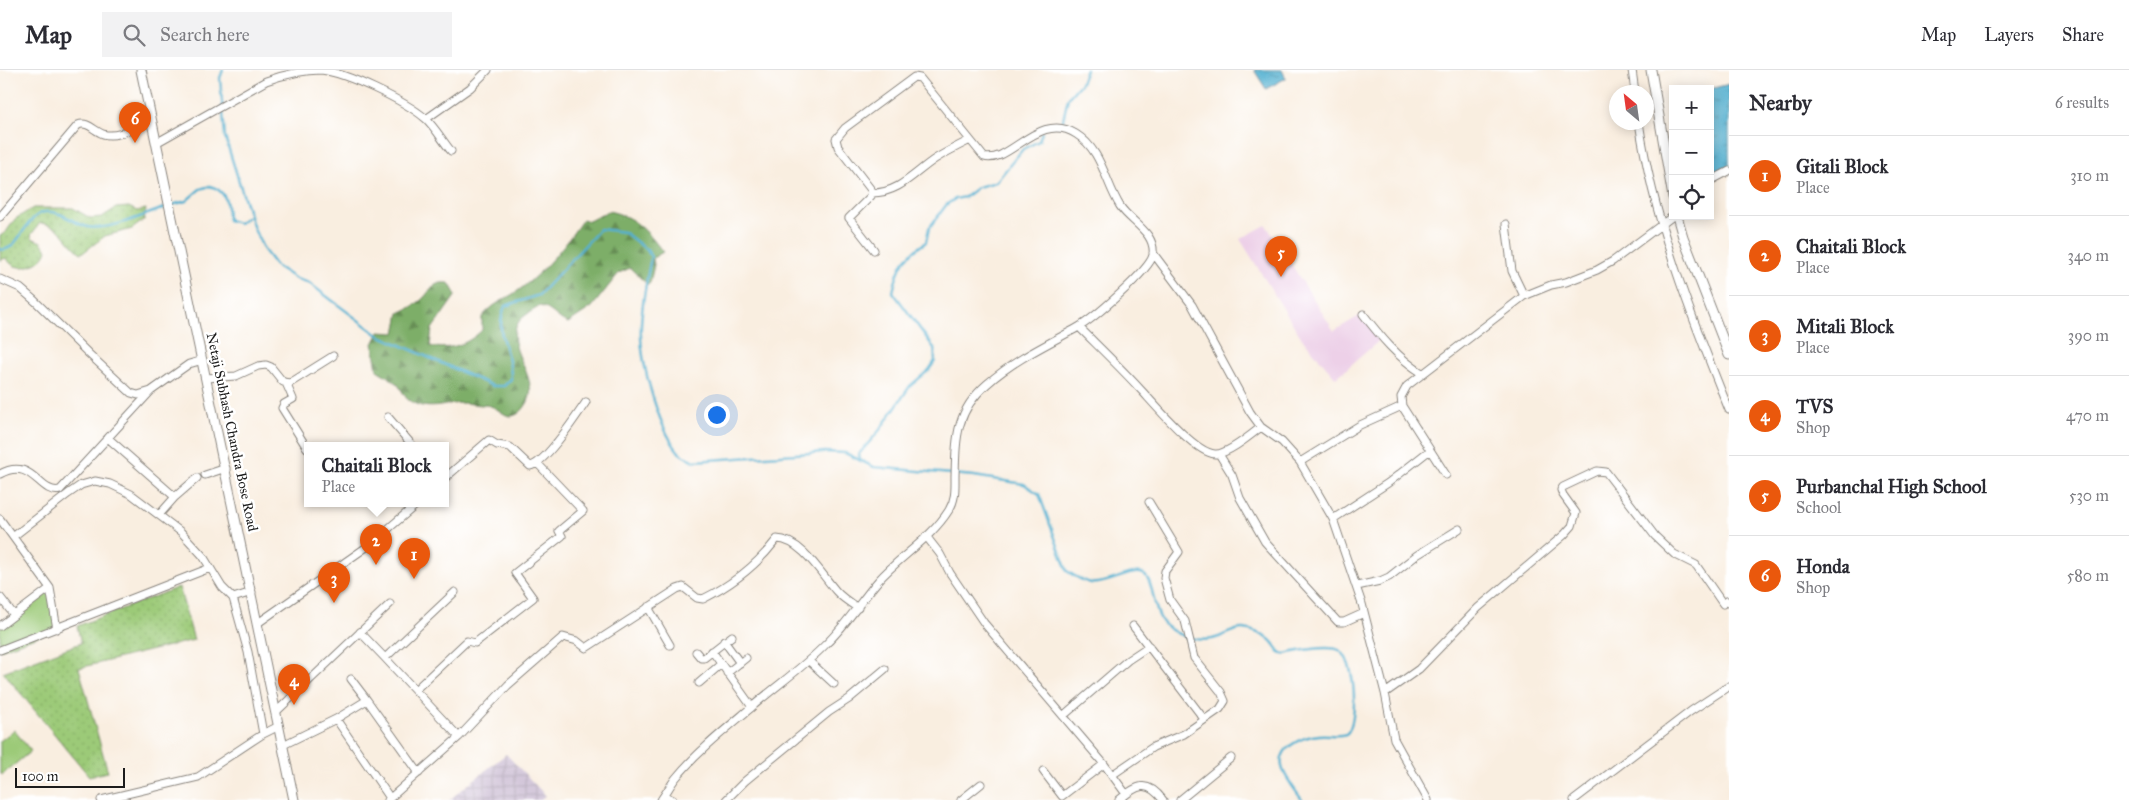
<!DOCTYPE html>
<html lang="en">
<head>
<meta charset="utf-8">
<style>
  :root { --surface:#fff; --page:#f2f2f3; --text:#2b2b33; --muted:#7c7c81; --line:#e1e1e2; --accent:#ea580c }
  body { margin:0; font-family:"IM FELL Great Primer",serif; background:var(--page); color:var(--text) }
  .controls { position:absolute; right:15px; top:15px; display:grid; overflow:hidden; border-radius:0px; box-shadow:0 2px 12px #0003 }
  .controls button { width:45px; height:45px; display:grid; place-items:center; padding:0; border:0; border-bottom:1px solid var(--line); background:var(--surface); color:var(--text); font:25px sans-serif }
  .compass { position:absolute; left:1609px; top:15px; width:45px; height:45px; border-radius:50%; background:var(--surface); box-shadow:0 2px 12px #0003; rotate:331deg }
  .scale { position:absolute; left:15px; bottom:12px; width:110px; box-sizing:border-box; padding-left:5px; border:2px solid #1c1c1c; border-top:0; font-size:14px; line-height:18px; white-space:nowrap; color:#1c1c1c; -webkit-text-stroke:4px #fff; paint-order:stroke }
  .you { position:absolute; left:716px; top:344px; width:18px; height:18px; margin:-12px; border:4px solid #fff; border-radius:50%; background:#1a73e8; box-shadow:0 0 0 8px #1a73e833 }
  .badge { display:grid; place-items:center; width:32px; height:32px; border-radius:50%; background:var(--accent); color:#fff; font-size:16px; font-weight:700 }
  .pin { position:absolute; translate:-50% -41px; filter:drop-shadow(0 1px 2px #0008) }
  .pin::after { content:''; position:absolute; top:26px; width:18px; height:15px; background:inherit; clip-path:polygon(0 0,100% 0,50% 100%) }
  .popup { position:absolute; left:304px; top:372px; width:145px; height:65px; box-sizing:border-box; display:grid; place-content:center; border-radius:0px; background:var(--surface); filter:drop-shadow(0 1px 4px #0005); font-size:16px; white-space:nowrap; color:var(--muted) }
  .popup b { font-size:19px; color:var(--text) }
  .popup::after { content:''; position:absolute; left:50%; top:100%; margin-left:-10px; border:10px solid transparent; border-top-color:var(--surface) }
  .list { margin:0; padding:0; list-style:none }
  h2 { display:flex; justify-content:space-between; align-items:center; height:65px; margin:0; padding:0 20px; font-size:21px }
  h2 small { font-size:16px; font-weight:400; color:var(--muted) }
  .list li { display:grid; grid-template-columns:32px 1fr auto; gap:15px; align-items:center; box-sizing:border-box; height:80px; padding:0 20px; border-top:1px solid var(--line) }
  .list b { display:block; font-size:19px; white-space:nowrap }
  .list p { margin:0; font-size:16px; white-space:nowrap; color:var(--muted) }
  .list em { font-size:16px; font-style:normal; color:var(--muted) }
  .icon { flex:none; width:28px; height:28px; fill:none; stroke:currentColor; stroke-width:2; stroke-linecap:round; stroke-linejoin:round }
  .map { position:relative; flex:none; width:1729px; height:730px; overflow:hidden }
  header { display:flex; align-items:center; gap:30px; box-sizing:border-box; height:70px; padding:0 25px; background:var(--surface); border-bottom:1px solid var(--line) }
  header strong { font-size:24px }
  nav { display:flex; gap:28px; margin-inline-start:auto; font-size:18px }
  .search { width:350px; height:45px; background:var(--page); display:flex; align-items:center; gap:12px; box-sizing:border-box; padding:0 18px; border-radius:0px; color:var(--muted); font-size:19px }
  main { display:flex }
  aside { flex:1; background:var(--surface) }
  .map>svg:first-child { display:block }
</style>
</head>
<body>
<header>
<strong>Map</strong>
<div class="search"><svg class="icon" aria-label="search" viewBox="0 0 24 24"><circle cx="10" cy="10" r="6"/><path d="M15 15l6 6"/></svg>Search here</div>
<nav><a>Map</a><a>Layers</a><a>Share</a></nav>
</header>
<main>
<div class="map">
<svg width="1729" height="730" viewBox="0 0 1729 730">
  <defs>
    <pattern id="industrial-grid" width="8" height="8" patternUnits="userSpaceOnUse" patternTransform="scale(1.25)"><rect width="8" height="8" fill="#ccbed4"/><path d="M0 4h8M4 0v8" fill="none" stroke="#afa3b5"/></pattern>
    <pattern id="grass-dots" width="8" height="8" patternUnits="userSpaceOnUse" patternTransform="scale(1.25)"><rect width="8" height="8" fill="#9cca78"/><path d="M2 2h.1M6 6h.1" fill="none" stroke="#86ad67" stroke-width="1.8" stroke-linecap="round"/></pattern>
    <pattern id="forest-firs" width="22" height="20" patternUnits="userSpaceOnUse" patternTransform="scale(1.25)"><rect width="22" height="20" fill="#7dae68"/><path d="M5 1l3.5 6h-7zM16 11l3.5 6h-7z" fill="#668d55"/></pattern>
    <pattern id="water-ripples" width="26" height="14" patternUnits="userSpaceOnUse" patternTransform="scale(1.25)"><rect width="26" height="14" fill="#52b0d0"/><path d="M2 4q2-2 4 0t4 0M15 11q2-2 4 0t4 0" fill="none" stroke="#438ea8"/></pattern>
  </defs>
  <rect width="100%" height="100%" fill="#fff"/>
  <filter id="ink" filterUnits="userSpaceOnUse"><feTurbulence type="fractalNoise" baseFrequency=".02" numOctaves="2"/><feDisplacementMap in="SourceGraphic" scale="10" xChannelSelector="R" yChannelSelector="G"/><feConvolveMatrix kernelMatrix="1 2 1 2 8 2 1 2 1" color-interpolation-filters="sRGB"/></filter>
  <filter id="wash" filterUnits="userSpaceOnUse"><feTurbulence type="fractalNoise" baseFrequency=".0096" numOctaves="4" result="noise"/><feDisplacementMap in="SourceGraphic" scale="20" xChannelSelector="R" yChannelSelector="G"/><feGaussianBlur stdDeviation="1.12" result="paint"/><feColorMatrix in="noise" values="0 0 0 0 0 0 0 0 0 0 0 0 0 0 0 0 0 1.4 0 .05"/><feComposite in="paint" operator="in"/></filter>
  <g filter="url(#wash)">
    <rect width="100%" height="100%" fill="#f9eee0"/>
    <path fill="#edd0e8" d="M 1266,155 L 1334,261 L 1363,244 L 1382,268 L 1336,308 L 1301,267 L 1240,169 Z"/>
    <path fill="url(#industrial-grid)" d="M 506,684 L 546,726 L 541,730 L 449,730 Z"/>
    <path fill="url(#grass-dots)" stroke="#5c734a" d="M 129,137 L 137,141 L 146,139 L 144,150 L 132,159 L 105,166 L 84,182 L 81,183 C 64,170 64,156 40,153 L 31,165 L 32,168 L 41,172 L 47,180 C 44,192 26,200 15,196 C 11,195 8,190 5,188 L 0,191 L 0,166 L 6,162 L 15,149 L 33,138 L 73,138 L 90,148 L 102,147 L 116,138 Z
      M 179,517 L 194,570 L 79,598 L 108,702 L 89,706 L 3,602 L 81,573 L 77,556 Z"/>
    <path fill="url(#forest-firs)" stroke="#4c6542" d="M 608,141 C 635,146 647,161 663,182 L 653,188 L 654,195 L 650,213 L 648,215 L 630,198 L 619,203 L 592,237 L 568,253 C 557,249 553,240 540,236 C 533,241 521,246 517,255 C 504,282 546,311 524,338 C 521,342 517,345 512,346 C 503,347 497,335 484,335 C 477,335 469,333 462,333 C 444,334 427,342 410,331 C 404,328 402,318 396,313 C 391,308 383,304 377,300 L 373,274 L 379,262 L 395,263 L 399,243 C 406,240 414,236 420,231 C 432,221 431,211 449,213 L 456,225 L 432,259 L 430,276 C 450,281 468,274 482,260 L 482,247 C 495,231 508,229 523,217 C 547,198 566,174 583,149 L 589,151 Z"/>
    <path fill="#9cca78" stroke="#5c734a" d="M 50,518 L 57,559 L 0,580 L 0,555 Z
      M 14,660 L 31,681 L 2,705 L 0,702 L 0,671 Z"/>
    <path fill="url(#water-ripples)" stroke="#376676" d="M 1254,0 L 1282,0 L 1286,8 L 1266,19 Z
      M 1729,14 L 1729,100 L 1710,110 L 1710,19 Z"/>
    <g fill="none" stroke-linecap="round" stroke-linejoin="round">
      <path stroke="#52b0d0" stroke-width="2.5" d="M 223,0 L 220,8 L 225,67 L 254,159 L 264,180 L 276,196 L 296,209 L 309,213 L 378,265 L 493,316 L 504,316 L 511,309 C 512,280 493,267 505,236 L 539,225 L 600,159 L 624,162 L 647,180 L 651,187 C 647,209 642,231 641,255 C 639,288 657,355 678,381 C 681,386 689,388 694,391 L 825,382 L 845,383 L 874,397 L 974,406 L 1024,414 L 1039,424 L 1067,501 C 1074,506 1082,511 1091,513 C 1106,516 1132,498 1143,504 C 1155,510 1151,540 1165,555 C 1178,567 1203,574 1219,567 C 1227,564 1235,558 1244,559 C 1252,560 1266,565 1272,572 C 1277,577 1277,583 1285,584 C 1296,581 1329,575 1339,580 C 1356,589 1359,654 1346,664 C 1337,667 1328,664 1319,665 C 1301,667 1275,678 1283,700 C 1287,710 1296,721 1302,730
        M 1058,56 L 1062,54 L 1068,28 L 1081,13 L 1086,0
        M 172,135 L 186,131 L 200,119 L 210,116 C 228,121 227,134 228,150 L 239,153 L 250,145
        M 0,179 C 17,185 25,145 45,142 C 61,140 73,153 88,157 C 109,161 146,144 167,137
        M 860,391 L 859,384 L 879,361 L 910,316 L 929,300 L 935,291 L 934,278 L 893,222 C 899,194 903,188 926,172 L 929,158 L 947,134 L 955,129 L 965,127 L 978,117 L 996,112 L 1023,79 L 1039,71 L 1042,62"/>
    </g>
  </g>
  <g filter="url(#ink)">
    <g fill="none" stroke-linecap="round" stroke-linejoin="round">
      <g stroke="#8a857e" stroke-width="9">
        <path id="minor" d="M 1632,0 L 1635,22
          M 426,49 L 470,18 L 488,0
          M 1639,52 C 1654,153 1691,246 1729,340
          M 156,73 L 266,11 C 283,5 303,0 321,0 C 347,3 405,31 425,48 C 435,57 442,70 451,81
          M 1710,111 L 1729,101
          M 872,123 C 899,123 914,103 935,89 C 946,82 958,76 970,70
          M 0,147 L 78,55 C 88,51 94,61 103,64 C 117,69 138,56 152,51
          M 1506,154 L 1512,201 L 1524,226
          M 1153,183 L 1192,235 L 1250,342 L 1261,357 L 1282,372 L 1300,392 L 1333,449 L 1362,534 L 1385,623 L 1394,669 L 1428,730
          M 0,209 L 20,218 L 35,231 L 89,284 L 131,323 L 138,325 L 151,321
          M 1363,244 C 1380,266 1398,288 1422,303
          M 1079,257 C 1100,278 1121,298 1141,320 C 1155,335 1195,383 1215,384 C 1227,385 1252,364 1261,357
          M 206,308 L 236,306 L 258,296 L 266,295 L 271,297 L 283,312 L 290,313 L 333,286
          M 286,313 L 293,329 L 284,334 L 282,338 L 307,378
          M 388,347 L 413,376
          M 109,369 L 175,427
          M 1219,384 L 1232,405 L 1240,428 L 1265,472 L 1338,552 L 1344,552 L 1364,543
          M 1300,392 L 1360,355 L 1402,336
          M 0,404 C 33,386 39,425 60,420 L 151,321 L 189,294 L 203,290
          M 205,405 L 226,398
          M 1446,405 L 1402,336 L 1401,327 L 1407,316 L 1524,226 L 1551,215 L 1566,212 L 1597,200 L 1613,191 L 1673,146
          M 445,408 L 489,370 L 497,375 L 510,377 L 530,396 C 545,394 577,345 586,332
          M 159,445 L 175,427 L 197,408
          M 0,449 L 50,518 L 57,559
          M 1333,449 L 1388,413 L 1430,380
          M 14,466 L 68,424 L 81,415 L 95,411 L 110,414 L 131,424 L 181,462 L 203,486 L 222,517 L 233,528 L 248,582 L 263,664 L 198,707 L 101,730
          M 926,466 L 940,484 L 950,503 L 984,553 L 1104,694 L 1126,724
          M 1357,516 L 1380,511 L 1389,507 L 1417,485 L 1459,459
          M 455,522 L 385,588 L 459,667
          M 0,527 L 14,545
          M 233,528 L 252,522
          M 648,537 L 670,575
          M 258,553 L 368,476 L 417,434
          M 0,556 L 50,518
          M 1133,556 L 1204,649
          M 360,562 L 385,588
          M 724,571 L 740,593
          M 0,580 L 210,498
          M 712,581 L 752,637
          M 696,582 L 701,588 L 704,588 L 732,566
          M 809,591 L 834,614
          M 727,603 L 746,588
          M 351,609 L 367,630
          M 699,613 L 721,594
          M 415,620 L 467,571 L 475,573 L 533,528 L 515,503 L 562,466 L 559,461 L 583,441 L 538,394
          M 1385,623 L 1419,599 L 1478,538 L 1564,465 L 1572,456 L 1576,443 L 1563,425 L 1561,420 L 1563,417 L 1597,401 L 1606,402 L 1655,466 L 1674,484 L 1696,495 L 1723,534 L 1727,531 L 1729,533
          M 276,642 L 390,534
          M 1063,646 L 1128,590 L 1149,576
          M 336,649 L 390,728
          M 263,664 L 279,656
          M 283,675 L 336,649 L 367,630 L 419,703
          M 1043,701 L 1062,726 L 1104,694
          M 1112,705 L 1153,677 L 1184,664 L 1220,639 L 1225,631 L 1221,622 L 1194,588 L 1185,551 L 1170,530 L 1164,508 L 1165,501 L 1179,482 L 1149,432
          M 665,726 L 673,730
          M 388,730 L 459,667 L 508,615 L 563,567 L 577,571 L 586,578 L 677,519 L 683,517 L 697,528 L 703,529 C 731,515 758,494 777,469 C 801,469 822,505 836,521 C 842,528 850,533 858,538
          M 661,730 C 666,723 670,716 675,709 C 697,682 726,659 753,636 C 777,615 804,597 826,574 C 846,555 860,532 878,511 C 900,486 931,469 949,440 C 956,429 955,418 955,406 C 956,367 956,341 987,314 C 1014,290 1046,275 1077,258 C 1092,250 1150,200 1153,185 C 1156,162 1130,152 1120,136 C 1105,112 1102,80 1076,64 C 1039,40 1009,95 984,87 L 920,8 L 914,7 L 845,58 L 836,69 L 838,77 L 872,121 L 871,126 L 849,148 L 874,180
          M 726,730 L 745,711 L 829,642 L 849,629 L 885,599
          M 961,730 L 981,714
          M 1119,730 C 1137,715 1147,709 1163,730
          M 1180,730 L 1231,688
          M 1574,730 L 1691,641 L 1729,616"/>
      </g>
      <g stroke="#8a857e" stroke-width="11">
        <path id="tertiary" d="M 141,0 L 294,730
          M 1651,0 L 1673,127
          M 1677,146 L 1683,167 L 1729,285"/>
      </g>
      <use href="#minor" stroke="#fff" stroke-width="7"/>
      <use href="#tertiary" stroke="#fff" stroke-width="9"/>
    </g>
  </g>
  <g text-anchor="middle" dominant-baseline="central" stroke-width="5" stroke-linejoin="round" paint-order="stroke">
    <g font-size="14" fill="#1c1c1c" stroke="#fff">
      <text transform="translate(232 362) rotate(78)">Netaji Subhash Chandra Bose Road</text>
    </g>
  </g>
</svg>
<div class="controls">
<button>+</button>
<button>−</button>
<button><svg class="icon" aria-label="locate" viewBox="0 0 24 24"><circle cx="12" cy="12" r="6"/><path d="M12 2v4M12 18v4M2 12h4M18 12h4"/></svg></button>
</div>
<svg class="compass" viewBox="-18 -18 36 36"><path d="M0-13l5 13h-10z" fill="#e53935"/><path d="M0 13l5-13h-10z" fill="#7c7c81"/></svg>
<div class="scale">100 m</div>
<div class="you"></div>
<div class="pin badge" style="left:414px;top:509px">1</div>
<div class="pin badge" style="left:376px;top:495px">2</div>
<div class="popup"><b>Chaitali Block</b>Place</div>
<div class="pin badge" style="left:334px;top:533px">3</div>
<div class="pin badge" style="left:294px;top:635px">4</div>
<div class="pin badge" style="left:1281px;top:207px">5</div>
<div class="pin badge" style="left:135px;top:73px">6</div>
</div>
<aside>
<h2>Nearby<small>6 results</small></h2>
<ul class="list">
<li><span class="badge">1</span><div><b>Gitali Block</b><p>Place</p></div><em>310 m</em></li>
<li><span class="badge">2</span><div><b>Chaitali Block</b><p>Place</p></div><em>340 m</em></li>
<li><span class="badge">3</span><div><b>Mitali Block</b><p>Place</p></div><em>390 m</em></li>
<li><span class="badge">4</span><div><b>TVS</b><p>Shop</p></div><em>470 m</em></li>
<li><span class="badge">5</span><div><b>Purbanchal High School</b><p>School</p></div><em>530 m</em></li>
<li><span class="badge">6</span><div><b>Honda</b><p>Shop</p></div><em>580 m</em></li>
</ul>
</aside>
</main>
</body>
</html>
